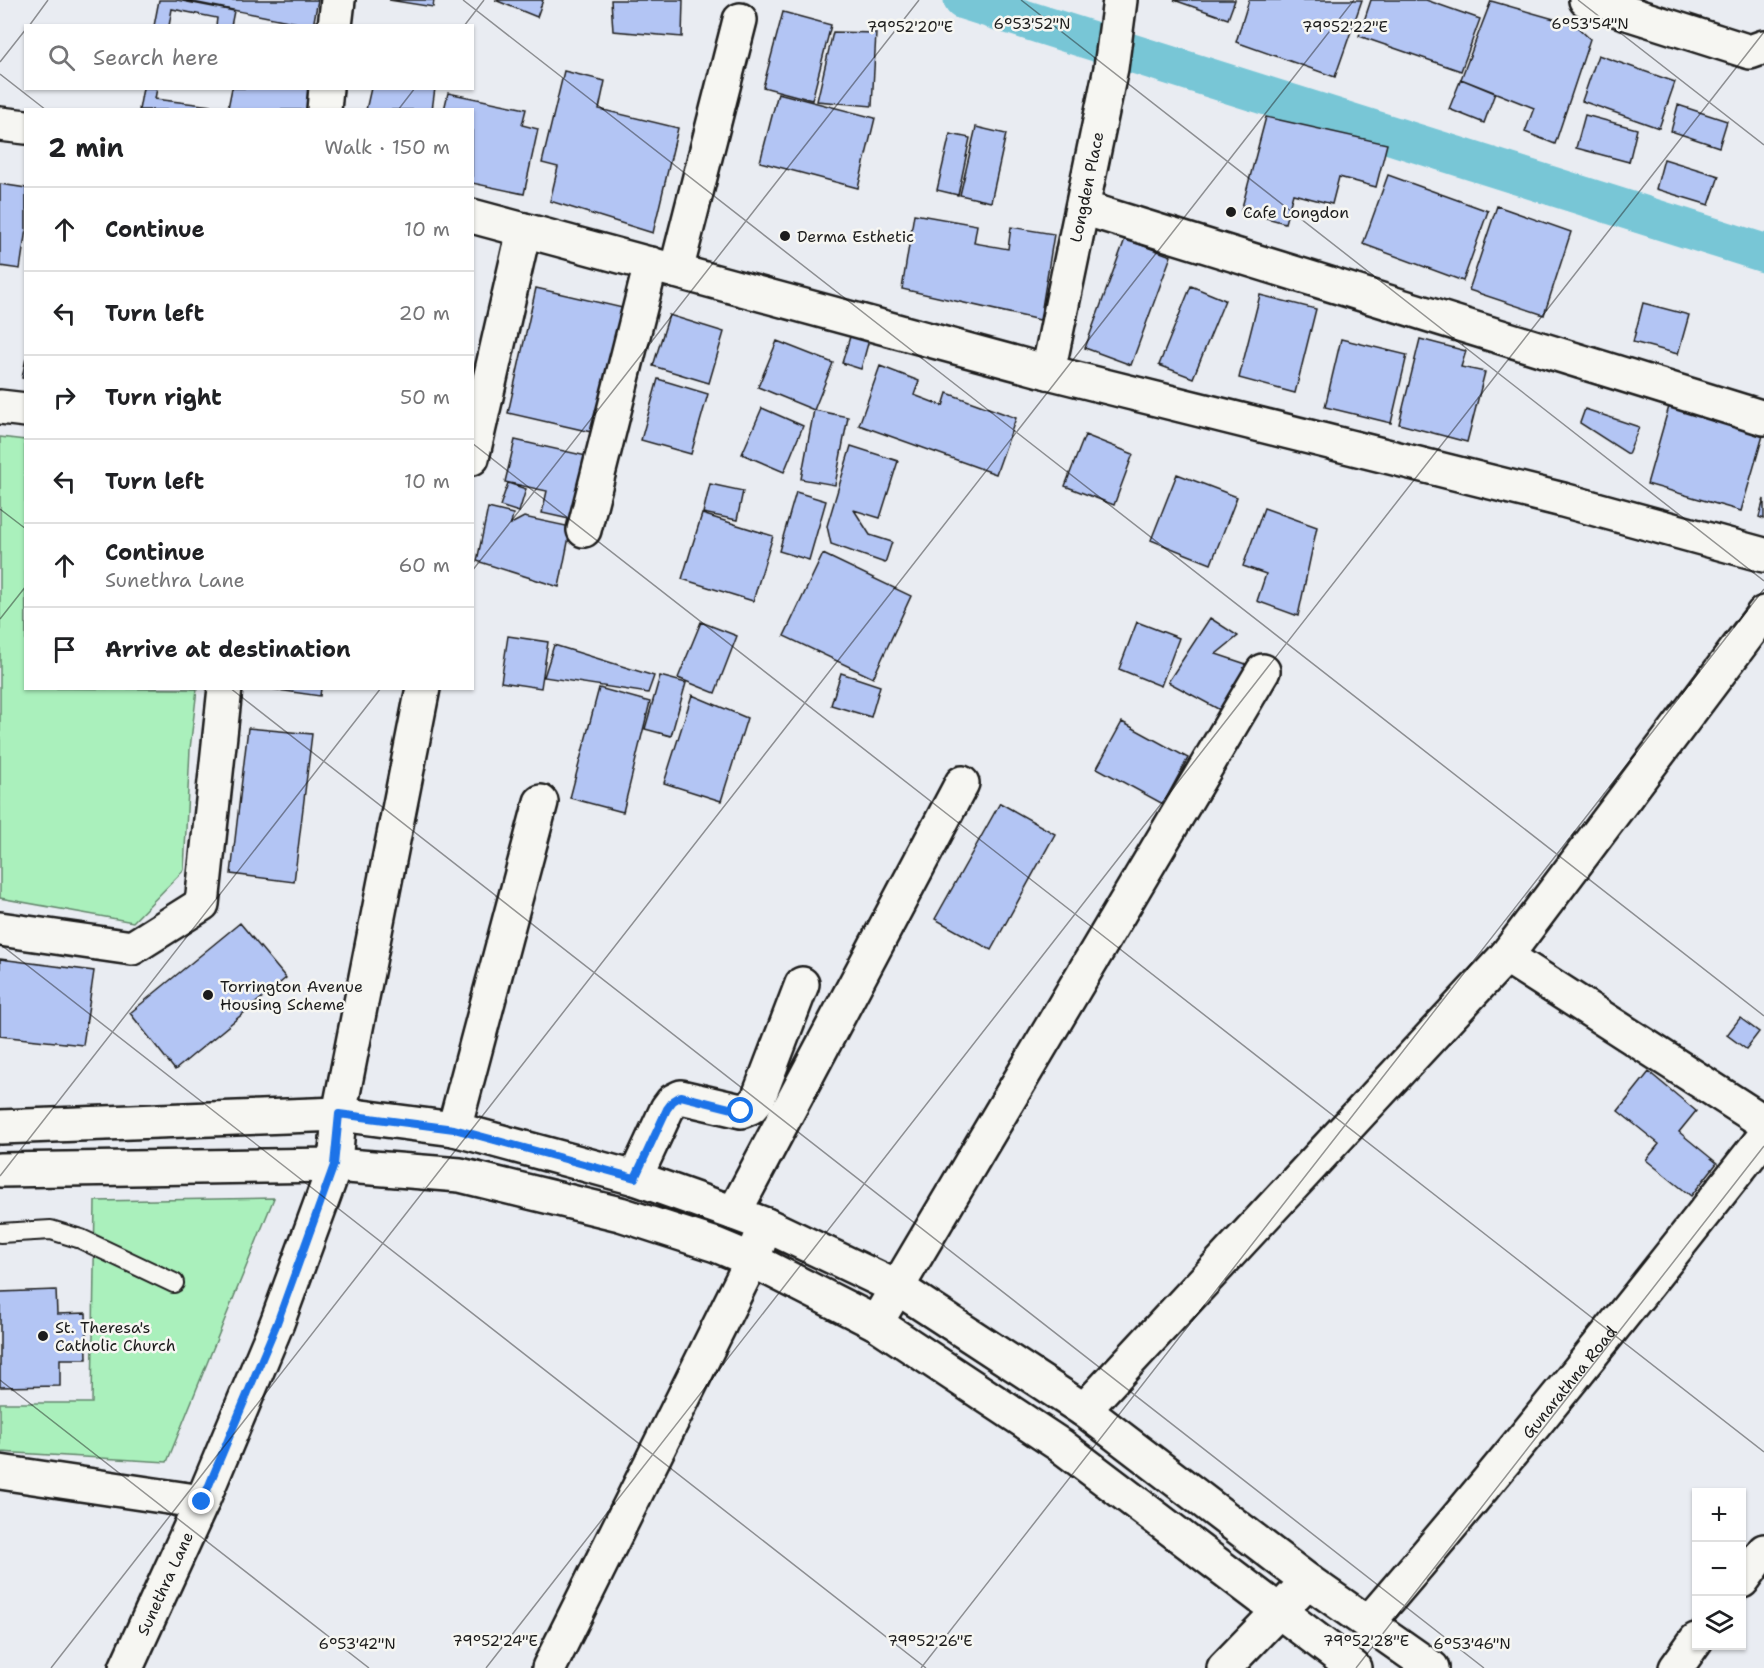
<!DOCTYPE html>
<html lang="en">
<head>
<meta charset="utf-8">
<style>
  :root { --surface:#fff; --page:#f2f2f2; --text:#202124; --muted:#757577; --line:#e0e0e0 }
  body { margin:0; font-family:"Shantell Sans",sans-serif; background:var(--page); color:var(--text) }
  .controls { position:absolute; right:18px; bottom:18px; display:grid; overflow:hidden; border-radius:0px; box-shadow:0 2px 4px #0004 }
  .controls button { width:54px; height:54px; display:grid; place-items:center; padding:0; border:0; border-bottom:2px solid var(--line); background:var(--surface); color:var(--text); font:30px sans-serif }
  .stop { position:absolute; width:18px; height:18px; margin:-14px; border:4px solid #1a73e8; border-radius:50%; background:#fff }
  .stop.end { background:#1a73e8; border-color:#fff; box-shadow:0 2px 6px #0008 }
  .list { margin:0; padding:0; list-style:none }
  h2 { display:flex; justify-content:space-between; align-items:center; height:78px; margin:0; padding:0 24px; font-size:26px }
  h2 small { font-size:20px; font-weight:400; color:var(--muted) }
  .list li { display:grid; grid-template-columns:39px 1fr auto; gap:18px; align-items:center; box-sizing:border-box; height:84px; padding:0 24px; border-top:2px solid var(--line) }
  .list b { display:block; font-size:22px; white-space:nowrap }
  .list p { margin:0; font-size:20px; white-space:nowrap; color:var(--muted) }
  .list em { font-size:20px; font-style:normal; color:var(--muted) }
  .icon { flex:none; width:33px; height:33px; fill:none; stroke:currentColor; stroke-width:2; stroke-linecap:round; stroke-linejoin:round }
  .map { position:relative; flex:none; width:1764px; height:1668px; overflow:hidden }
  .search { position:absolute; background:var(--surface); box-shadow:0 2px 4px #0004; left:24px; top:24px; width:450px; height:66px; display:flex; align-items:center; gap:15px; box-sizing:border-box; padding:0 21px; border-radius:0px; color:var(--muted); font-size:22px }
  .panel { position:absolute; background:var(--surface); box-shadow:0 2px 4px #0004; left:24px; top:108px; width:450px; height:582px; border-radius:0px }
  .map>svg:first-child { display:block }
</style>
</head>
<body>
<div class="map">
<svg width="1764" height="1668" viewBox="0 0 1764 1668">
  <rect width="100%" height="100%" fill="#e9ecf2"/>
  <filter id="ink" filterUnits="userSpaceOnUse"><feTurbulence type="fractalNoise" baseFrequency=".0167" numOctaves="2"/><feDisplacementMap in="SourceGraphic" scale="12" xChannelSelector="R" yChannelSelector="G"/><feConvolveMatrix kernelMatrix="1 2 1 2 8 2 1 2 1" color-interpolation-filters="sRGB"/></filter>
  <g filter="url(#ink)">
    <path fill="#aaf0bc" stroke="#63866c" stroke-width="1.5" d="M 0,437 L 25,440 L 26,688 L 197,689 L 190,749 L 184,870 L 133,922 L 0,898 Z
      M 274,1198 L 167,1462 L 0,1452 L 0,1403 L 92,1403 L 95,1201 Z"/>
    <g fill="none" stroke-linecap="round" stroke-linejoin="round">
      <path stroke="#78c6d6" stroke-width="39" d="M 963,0 L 1764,253"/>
    </g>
    <path fill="#b3c5f4" stroke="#1c1c1c" stroke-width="1.5" d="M 159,0 L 177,0 L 234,11 L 231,26 L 216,26 L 217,18 L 172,9 L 169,26 L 154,26 Z
      M 183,0 L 318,0 L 313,26 Z
      M 389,0 L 434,0 L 433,7 Z
      M 495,0 L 543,0 L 537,17 Z
      M 611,0 L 683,0 L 682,37 L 613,31 Z
      M 1174,0 L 1235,0 L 1228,19 Z
      M 1249,0 L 1362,0 L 1335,77 L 1236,42 Z
      M 1371,0 L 1426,0 L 1480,19 L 1461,71 L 1359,36 Z
      M 1491,1 L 1575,25 L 1590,39 L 1555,144 L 1525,132 L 1534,108 L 1461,79 Z
      M 783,12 L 831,25 L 812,100 L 763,87 Z
      M 833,32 L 876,33 L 872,106 L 817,101 Z
      M 1598,55 L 1675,82 L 1659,128 L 1582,101 Z
      M 564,71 L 605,81 L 599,109 L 678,128 L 653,233 L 550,201 L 558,167 L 542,163 Z
      M 1461,79 L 1495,93 L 1484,123 L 1449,109 Z
      M 143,88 L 157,88 L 155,99 L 228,108 L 232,88 L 315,88 L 311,110 L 139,110 Z
      M 371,88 L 435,88 L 432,110 L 366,110 Z
      M 448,93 L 526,109 L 522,125 L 538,129 L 524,194 L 472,183 L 472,110 L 444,110 Z
      M 778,93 L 875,118 L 858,188 L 760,162 Z
      M 1678,105 L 1727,121 L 1719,147 L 1671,131 Z
      M 1585,115 L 1637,129 L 1629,162 L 1576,148 Z
      M 1266,117 L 1387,144 L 1376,187 L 1339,177 L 1332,204 L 1293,194 L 1285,223 L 1241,211 Z
      M 976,127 L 1006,134 L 991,202 L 960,195 Z
      M 950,134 L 970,138 L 958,195 L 937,190 Z
      M 1664,159 L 1719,176 L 1709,205 L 1656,189 Z
      M 1388,175 L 1488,211 L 1463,281 L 1363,244 Z
      M 0,184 L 26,188 L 26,229 L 20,269 L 0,266 Z
      M 1497,206 L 1571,232 L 1544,315 L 1469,290 Z
      M 914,214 L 977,225 L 974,243 L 1008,249 L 1011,227 L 1054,234 L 1040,320 L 902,289 Z
      M 1125,239 L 1171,256 L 1131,365 L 1085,348 Z
      M 1191,286 L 1225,300 L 1193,378 L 1159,365 Z
      M 536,288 L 627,309 L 600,434 L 508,413 Z
      M 1260,295 L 1316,309 L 1295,393 L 1239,378 Z
      M 1643,303 L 1689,315 L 1678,354 L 1633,342 Z
      M 669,315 L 724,332 L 709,383 L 653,366 Z
      M 852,330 L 870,336 L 861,369 L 842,363 Z
      M 1341,339 L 1407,355 L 1391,423 L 1325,407 Z
      M 1420,339 L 1466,351 L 1461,367 L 1485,372 L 1467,442 L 1399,424 Z
      M 777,341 L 833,363 L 814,410 L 758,387 Z
      M 26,358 L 26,379 L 22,378 Z
      M 880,366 L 919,381 L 914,395 L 943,406 L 947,393 L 1016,418 L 996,474 L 859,425 Z
      M 658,379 L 708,394 L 691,454 L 641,440 Z
      M 1670,403 L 1764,432 L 1741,511 L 1647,484 Z
      M 762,408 L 803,426 L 784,472 L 742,454 Z
      M 1585,409 L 1639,427 L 1628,454 L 1580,423 Z
      M 814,410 L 848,417 L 835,485 L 801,479 Z
      M 1085,435 L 1133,454 L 1114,505 L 1065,486 Z
      M 515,440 L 591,457 L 574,520 L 542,513 L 547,491 L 505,482 Z
      M 851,446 L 898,461 L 880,518 L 854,510 L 870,535 L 892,542 L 885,563 L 831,544 L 827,526 Z
      M 1177,474 L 1237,497 L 1211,564 L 1151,540 Z
      M 508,483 L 526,489 L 519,512 L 500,506 Z
      M 710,484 L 743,491 L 737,520 L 703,513 Z
      M 796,492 L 826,501 L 809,560 L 779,551 Z
      M 1764,499 L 1764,519 L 1759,517 Z
      M 488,508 L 513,514 L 511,524 L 524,517 L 571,527 L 559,587 L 477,561 Z
      M 1264,508 L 1317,527 L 1298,616 L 1257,601 L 1266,574 L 1243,566 Z
      M 702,514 L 773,536 L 753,601 L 682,579 Z
      M 823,554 L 911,596 L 873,678 L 784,636 Z
      M 1210,618 L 1238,636 L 1216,654 L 1249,665 L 1220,710 L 1168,682 Z
      M 701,622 L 737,636 L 715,693 L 678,678 Z
      M 1137,622 L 1179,638 L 1161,686 L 1119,669 Z
      M 508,636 L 548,642 L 541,688 L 501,682 Z
      M 554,645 L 654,676 L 648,693 L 544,677 Z
      M 841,673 L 880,686 L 871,717 L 831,705 Z
      M 660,676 L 686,683 L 671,736 L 645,729 Z
      M 264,688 L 321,688 L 320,696 Z
      M 599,688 L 650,702 L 623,812 L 570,798 Z
      M 692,695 L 747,718 L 721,801 L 664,783 Z
      M 1122,722 L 1188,758 L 1163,804 L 1097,768 Z
      M 248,728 L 312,734 L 294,882 L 231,874 Z
      M 1000,803 L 1055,834 L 991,950 L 935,919 Z
      M 240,923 L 286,978 L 175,1070 L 130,1013 Z
      M 0,959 L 94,971 L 83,1045 L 0,1036 Z
      M 1740,1018 L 1759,1032 L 1746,1049 L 1727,1035 Z
      M 1649,1072 L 1696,1111 L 1679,1132 L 1717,1163 L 1691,1196 L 1646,1160 L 1659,1144 L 1618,1111 Z
      M 56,1290 L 57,1314 L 86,1313 L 87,1359 L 60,1359 L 60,1386 L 0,1387 L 0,1292 Z"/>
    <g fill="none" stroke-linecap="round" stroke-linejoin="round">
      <g stroke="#1c1c1c" stroke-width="22">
        <path id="service" d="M 0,1233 L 51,1230 L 81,1239 L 174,1283"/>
      </g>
      <g stroke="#1c1c1c" stroke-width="38">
        <g id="minor">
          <path d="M 1586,0 L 1750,52 L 1764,47"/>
          <path d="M 335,26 L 338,0"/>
          <path d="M 324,110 L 326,88"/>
          <path d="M 0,124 L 26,127"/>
          <path d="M 1083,208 L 1764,418"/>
          <path d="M 472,216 L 524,230"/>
          <path d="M 676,271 L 740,20"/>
          <path d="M 0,407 L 26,410"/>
          <path d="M 584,530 L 651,264"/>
          <path d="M 0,929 L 132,948 L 202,904 L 225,688"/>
          <path d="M 1506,956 L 1764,1122"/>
          <path d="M 454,1129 L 541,802"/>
          <path d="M 635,1178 L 667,1109 L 673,1101 L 681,1097 L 741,1111 L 751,1107 L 758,1099 L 802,984"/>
          <path d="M 734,1213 L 962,783"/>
          <path d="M 876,1323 L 1263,671"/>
          <path d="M 1084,1410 L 1506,956 L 1764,613"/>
          <path d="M 0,1472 L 202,1502"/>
          <path d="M 1742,1581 L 1764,1551"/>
          <path id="s1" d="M 1368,1623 C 1505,1465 1635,1301 1764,1137"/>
          <path id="s2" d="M 126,1668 L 202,1502 L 277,1323 L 335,1165"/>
          <path d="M 549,1668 L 752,1260 L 766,1225"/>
          <path d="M 1224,1668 L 1308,1581"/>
          <path d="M 1676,1668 L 1696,1640"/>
        </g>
      </g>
      <g stroke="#1c1c1c" stroke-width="38">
        <g id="tertiary">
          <path id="s3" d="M 1048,372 L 1111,68 L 1120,0"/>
          <path d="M 472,458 L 524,230 L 1048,372 L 1563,500 L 1764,555"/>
          <path d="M 335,1165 L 339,1114 L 423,688"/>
        </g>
      </g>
      <g stroke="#1c1c1c" stroke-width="38">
        <path id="primary" d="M 0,1127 L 339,1114 L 454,1129 L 635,1178 L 734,1213 L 766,1225 L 898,1288 L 1084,1410 L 1308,1581 L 1432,1668
          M 0,1170 L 335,1165 L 460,1175 L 620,1214 L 716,1245 L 752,1260 L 876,1323 L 1060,1445 L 1354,1668"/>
      </g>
      <use href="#service" stroke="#f6f6f2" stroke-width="18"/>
      <use href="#minor" stroke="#f6f6f2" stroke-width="33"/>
      <use href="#tertiary" stroke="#f6f6f2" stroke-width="33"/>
      <use href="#primary" stroke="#f6f6f2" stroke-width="33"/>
    </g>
  </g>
  <g fill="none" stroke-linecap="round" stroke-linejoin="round" filter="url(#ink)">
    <path stroke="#1a73e8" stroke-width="8" d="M 202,1502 L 277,1323 L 334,1165 L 339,1114 L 454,1129 L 635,1178 L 667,1109 L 673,1101 L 681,1096 L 741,1111"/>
  </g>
  <path fill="none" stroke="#1c1c1c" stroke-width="1.5" stroke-opacity="0.45" d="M 463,0 L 1764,1016M 1021,0 L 1764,581M 1578,0 L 1764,145M 29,26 L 48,0M 464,26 L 484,0M 0,62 L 26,29M 0,74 L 46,110M 398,110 L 415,88M 472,443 L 1764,1452M 0,509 L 26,529M 472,571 L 919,0M 0,619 L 26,586M 230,688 L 1484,1668M 0,944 L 926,1668M 0,1176 L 381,688M 0,1380 L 369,1668M 51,1668 L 1354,0M 486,1668 L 1764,32M 921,1668 L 1764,589M 1356,1668 L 1764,1146"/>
  <g fill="#1c1c1c" stroke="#f6f6f2" stroke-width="2">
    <circle cx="1231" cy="212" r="6"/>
    <circle cx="785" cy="236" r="6"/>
    <circle cx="208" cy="995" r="6"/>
    <circle cx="43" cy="1336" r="6"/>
  </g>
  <g text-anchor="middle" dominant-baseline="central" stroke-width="5" stroke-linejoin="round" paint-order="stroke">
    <g font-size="16" fill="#1c1c1c" stroke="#f6f6f2">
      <text stroke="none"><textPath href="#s3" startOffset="189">Longden Place</textPath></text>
      <text stroke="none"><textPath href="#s1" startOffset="314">Gunarathna Road</textPath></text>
      <text stroke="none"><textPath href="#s2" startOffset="93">Sunethra Lane</textPath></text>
    </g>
    <g font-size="16" fill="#1c1c1c" stroke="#f6f6f2" text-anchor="start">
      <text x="1243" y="212">Cafe Longdon</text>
      <text x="797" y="236">Derma Esthetic</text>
      <text x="220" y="986">Torrington Avenue<tspan x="220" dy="18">Housing Scheme</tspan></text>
      <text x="55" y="1327">St. Theresa's<tspan x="55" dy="18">Catholic Church</tspan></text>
    </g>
  </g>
  <g font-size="15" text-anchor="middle" fill="#1c1c1c" stroke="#f6f6f2" stroke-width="5" stroke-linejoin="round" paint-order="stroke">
    <text x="1032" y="29">6°53'52"N</text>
    <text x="1590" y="29">6°53'54"N</text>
    <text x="1345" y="32">79°52'22"E</text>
    <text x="910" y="32">79°52'20"E</text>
    <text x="495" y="1646">79°52'24"E</text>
    <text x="930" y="1646">79°52'26"E</text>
    <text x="1366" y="1646">79°52'28"E</text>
    <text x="357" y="1649">6°53'42"N</text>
    <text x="1472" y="1649">6°53'46"N</text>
  </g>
</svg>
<div class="controls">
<button>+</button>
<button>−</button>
<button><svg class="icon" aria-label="layers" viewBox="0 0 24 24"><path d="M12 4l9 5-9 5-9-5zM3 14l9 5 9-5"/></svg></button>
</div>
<div class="stop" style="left:741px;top:1111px"></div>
<div class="stop end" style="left:202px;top:1502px"></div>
<div class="search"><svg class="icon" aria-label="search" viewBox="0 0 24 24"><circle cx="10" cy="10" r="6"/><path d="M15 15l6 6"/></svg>Search here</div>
<section class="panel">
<h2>2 min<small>Walk · 150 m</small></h2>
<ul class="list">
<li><svg class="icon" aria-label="ahead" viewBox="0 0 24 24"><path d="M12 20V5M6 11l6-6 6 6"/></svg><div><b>Continue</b></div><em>10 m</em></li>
<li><svg class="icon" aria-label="left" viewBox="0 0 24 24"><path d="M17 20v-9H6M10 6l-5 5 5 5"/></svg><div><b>Turn left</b></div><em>20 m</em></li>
<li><svg class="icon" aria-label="right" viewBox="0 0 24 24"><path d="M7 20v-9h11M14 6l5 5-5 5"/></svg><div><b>Turn right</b></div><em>50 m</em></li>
<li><svg class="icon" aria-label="left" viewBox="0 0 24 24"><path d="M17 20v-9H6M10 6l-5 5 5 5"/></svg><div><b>Turn left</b></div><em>10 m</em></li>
<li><svg class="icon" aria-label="ahead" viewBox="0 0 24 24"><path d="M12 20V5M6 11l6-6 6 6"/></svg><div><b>Continue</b><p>Sunethra Lane</p></div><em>60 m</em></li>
<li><svg class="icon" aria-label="arrive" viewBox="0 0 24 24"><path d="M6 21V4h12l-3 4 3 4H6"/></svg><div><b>Arrive at destination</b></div></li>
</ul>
</section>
</div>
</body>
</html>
